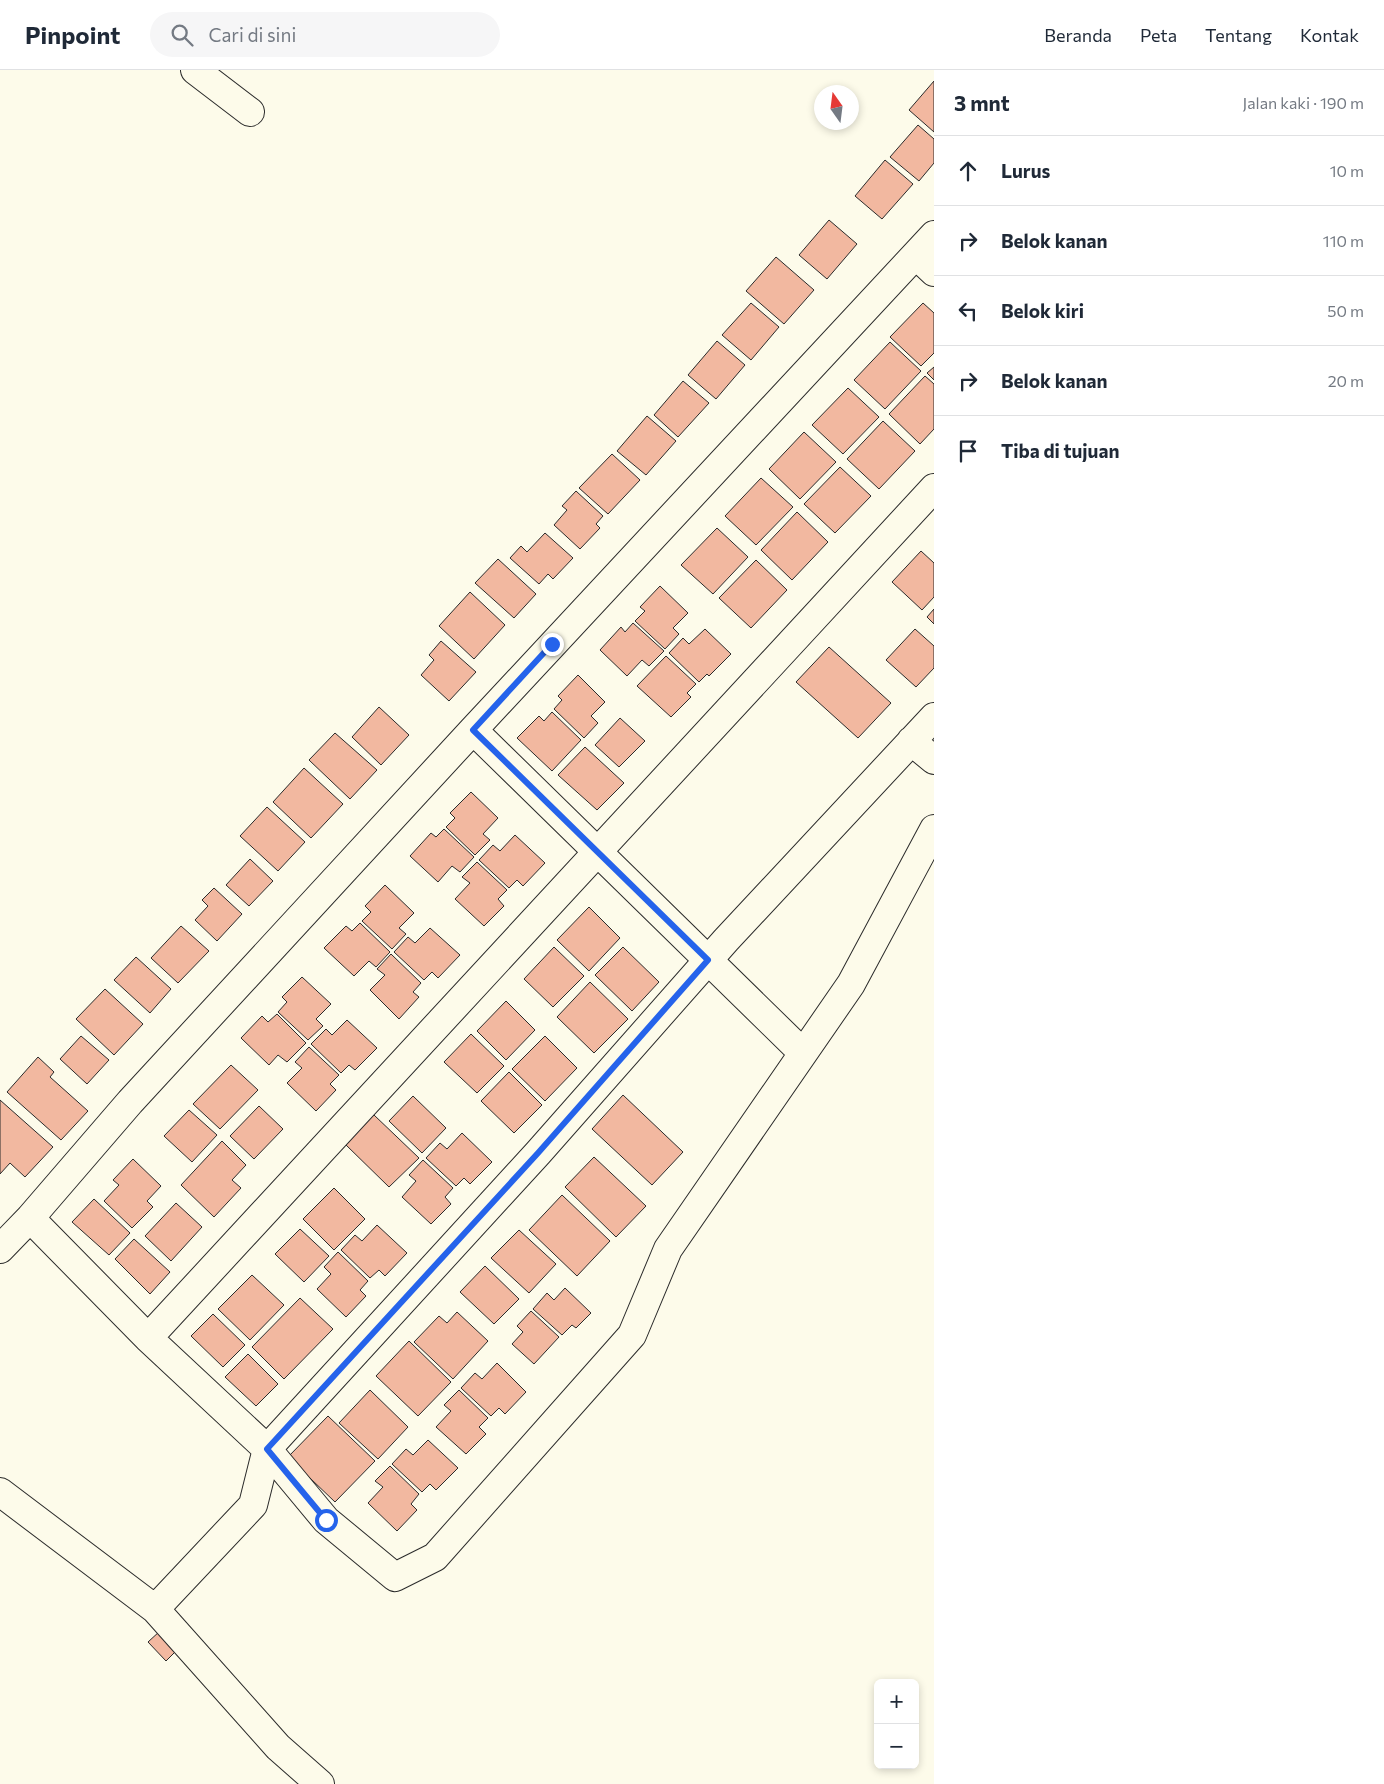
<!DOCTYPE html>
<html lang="id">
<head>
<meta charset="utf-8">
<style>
  :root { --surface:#fff; --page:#f6f6f7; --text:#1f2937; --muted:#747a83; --line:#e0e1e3 }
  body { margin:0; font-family:Commissioner,sans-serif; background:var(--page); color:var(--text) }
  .controls { position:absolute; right:15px; bottom:15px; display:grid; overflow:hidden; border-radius:8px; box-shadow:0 2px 8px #0003 }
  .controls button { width:45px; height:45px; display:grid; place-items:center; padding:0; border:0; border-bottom:1px solid var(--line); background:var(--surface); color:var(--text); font:25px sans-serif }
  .compass { position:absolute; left:814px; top:15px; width:45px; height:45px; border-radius:50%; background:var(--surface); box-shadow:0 2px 8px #0003; rotate:346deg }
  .stop { position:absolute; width:15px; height:15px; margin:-11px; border:4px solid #2563eb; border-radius:50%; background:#fff }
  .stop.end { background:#2563eb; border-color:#fff; box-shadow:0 1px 5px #0008 }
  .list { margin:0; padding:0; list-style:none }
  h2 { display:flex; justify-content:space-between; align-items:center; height:65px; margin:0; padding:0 20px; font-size:21px }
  h2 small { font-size:16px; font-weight:400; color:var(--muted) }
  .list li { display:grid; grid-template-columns:32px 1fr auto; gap:15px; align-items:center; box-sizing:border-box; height:70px; padding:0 20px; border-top:1px solid var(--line) }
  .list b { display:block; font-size:19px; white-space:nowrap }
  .list em { font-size:16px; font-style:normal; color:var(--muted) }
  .icon { flex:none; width:28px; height:28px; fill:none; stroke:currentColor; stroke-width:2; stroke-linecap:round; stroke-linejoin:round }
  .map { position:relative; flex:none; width:934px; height:1714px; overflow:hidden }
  header { display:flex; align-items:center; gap:30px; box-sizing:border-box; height:70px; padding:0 25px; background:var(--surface); border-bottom:1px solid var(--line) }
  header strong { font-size:24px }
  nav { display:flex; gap:28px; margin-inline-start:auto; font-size:18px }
  .search { width:350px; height:45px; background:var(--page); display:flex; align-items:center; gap:12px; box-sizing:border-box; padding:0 18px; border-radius:28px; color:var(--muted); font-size:19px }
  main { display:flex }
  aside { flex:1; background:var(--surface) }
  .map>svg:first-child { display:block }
</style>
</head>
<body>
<header>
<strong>Pinpoint</strong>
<div class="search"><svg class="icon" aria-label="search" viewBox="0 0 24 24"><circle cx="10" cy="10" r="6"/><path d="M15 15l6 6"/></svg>Cari di sini</div>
<nav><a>Beranda</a><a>Peta</a><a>Tentang</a><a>Kontak</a></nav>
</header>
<main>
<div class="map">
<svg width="934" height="1714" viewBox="0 0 934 1714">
  <rect width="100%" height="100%" fill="#fdfbea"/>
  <path fill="#f2b8a0" stroke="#2b2b2b" d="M 934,11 L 934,62 L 909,40 Z
    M 918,55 L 934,69 L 934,93 L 919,111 L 890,87 Z
    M 885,90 L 913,114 L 882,149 L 855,126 Z
    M 829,150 L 857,174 L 827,209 L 799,185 Z
    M 776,187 L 814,220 L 784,254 L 746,221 Z
    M 751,233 L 779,257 L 751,290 L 722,265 Z
    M 923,233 L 934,243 L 934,283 L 921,296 L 890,267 Z
    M 717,271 L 745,295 L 716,329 L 688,305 Z
    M 890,272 L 921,301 L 885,339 L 854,310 Z
    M 934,297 L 934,310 L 927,303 Z
    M 925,306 L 934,314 L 934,359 L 920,374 L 889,344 Z
    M 683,311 L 709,333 L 678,367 L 654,345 Z
    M 848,318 L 879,347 L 843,384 L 812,355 Z
    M 647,346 L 676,371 L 646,405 L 617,381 Z
    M 883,351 L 915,381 L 879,419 L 847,389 Z
    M 804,362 L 836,392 L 800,429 L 769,399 Z
    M 612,384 L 640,410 L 608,444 L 579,418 Z
    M 840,397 L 871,426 L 835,463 L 804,434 Z
    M 761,408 L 793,437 L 756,475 L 725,446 Z
    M 576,421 L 603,446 L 596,454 L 600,458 L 580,479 L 554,455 L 567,440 L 562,436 Z
    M 797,442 L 828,472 L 792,510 L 761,480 Z
    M 717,458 L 748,487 L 713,524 L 681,495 Z
    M 545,463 L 573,488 L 553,509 L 548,504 L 539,514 L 510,488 L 521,476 L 527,482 Z
    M 921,481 L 934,493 L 934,527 L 922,540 L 892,512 Z
    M 498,489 L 536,524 L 514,548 L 475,513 Z
    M 756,490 L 787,520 L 751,558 L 719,528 Z
    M 660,516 L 688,543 L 673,558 L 679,564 L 665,579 L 635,551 L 645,541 L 640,537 Z
    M 470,522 L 505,555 L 474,589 L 439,556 Z
    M 934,539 L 934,554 L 927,547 Z
    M 633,553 L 664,581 L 649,596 L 642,590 L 627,606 L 600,580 L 621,557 L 625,562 Z
    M 705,559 L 731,584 L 709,606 L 707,604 L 699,612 L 669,583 L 683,568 L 689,574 Z
    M 915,559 L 934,576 L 934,598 L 916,617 L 886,590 Z
    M 441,571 L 476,602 L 449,631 L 421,605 L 434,590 L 429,585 Z
    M 829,577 L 891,633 L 858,668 L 796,612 Z
    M 666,586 L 696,614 L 687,623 L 691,627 L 671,647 L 637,616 Z
    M 578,605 L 605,632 L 591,646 L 598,653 L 584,668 L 554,639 L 562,630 L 558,626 Z
    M 379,637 L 409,665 L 381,695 L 352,667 Z
    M 552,642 L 581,670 L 552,701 L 517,668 L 539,646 L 544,651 Z
    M 620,648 L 645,671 L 619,697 L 595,675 Z
    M 335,663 L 377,700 L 350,729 L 309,690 Z
    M 585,677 L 624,713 L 597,740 L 558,705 Z
    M 304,698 L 343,734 L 311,768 L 273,732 Z
    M 471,722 L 498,748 L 483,764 L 490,770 L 475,785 L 446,757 L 455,748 L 450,743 Z
    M 267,737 L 305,772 L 278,801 L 240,766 Z
    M 444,759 L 474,787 L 460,802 L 452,796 L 438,812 L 410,786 L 431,763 L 436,767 Z
    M 515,765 L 545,793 L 523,816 L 517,810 L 509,818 L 479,790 L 493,775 L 500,781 Z
    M 250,789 L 273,811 L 249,836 L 226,815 Z
    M 477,792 L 507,820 L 498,829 L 504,836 L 484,856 L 455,829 L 470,813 L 462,807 Z
    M 385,815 L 414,843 L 399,858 L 406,864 L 392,879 L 362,851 L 371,842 L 365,836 Z
    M 214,818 L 242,844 L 217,871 L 195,850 L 208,836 L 202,830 Z
    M 589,837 L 620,868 L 589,901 L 557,870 Z
    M 360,853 L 390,882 L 376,897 L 369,891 L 354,906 L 324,878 L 346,856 L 352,861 Z
    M 181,856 L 209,881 L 178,913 L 151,888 Z
    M 430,858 L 460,885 L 438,908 L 432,902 L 424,910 L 394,882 L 408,867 L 415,873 Z
    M 554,877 L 584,906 L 553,937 L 524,909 Z
    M 623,877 L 659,912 L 632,941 L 595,905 Z
    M 391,884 L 421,913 L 413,922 L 419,927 L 399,949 L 370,920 L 385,905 L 377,899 Z
    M 136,887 L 171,919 L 150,943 L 114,910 Z
    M 302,907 L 331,934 L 316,949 L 323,956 L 308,970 L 278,942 L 287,932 L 282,927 Z
    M 590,912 L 628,949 L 594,983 L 557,947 Z
    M 105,919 L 143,954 L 114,985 L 76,949 Z
    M 506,931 L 535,960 L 506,990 L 477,961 Z
    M 277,944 L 306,973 L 287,992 L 278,985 L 269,995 L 241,968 L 262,946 L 268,952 Z
    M 347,950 L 377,978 L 355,1000 L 349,995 L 341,1003 L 311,974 L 326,959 L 332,965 Z
    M 471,964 L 504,996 L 477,1023 L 444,992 Z
    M 81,966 L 109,990 L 87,1014 L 60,989 Z
    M 545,966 L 577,998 L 545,1031 L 512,999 Z
    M 309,977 L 339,1005 L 330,1014 L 336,1020 L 316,1041 L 287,1013 L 302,998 L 295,992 Z
    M 38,987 L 54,1002 L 50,1007 L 88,1041 L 61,1070 L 7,1022 Z
    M 231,995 L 258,1020 L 220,1059 L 193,1034 Z
    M 509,1002 L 542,1035 L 514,1063 L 481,1031 Z
    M 623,1025 L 683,1082 L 652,1115 L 592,1059 Z
    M 413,1026 L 446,1058 L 422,1083 L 389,1051 Z
    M 0,1030 L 53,1077 L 25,1107 L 10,1093 L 0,1104 Z
    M 259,1036 L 283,1059 L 254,1089 L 230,1066 Z
    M 189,1040 L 217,1065 L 192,1092 L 164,1066 Z
    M 374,1045 L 419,1088 L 389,1117 L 345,1074 Z
    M 462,1063 L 492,1092 L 470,1114 L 464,1108 L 456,1116 L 426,1088 L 440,1073 L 447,1079 Z
    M 222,1071 L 246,1095 L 232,1110 L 241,1118 L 214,1147 L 181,1115 Z
    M 594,1087 L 646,1136 L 616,1167 L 565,1117 Z
    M 133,1089 L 161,1116 L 147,1131 L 153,1137 L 132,1158 L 104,1131 L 119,1115 L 113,1110 Z
    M 423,1090 L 453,1118 L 445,1127 L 451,1134 L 431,1154 L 402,1127 L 416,1111 L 409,1105 Z
    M 334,1118 L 365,1149 L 334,1180 L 303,1149 Z
    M 562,1125 L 610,1171 L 577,1206 L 529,1160 Z
    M 94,1129 L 130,1163 L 109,1185 L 72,1152 Z
    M 176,1133 L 202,1157 L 171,1191 L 145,1166 Z
    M 377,1155 L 407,1183 L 385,1206 L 379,1200 L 370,1208 L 341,1180 L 355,1165 L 362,1171 Z
    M 300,1159 L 329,1186 L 304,1212 L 275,1184 Z
    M 519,1160 L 556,1194 L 529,1223 L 491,1188 Z
    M 134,1169 L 170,1202 L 150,1224 L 115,1189 Z
    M 338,1182 L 368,1211 L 360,1220 L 366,1226 L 346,1247 L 317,1219 L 331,1204 L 324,1197 Z
    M 485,1196 L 519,1229 L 494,1254 L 460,1222 Z
    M 252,1205 L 284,1235 L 250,1270 L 218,1239 Z
    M 565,1218 L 591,1243 L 576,1258 L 572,1255 L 562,1265 L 533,1239 L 547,1223 L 554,1230 Z
    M 300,1228 L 333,1259 L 284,1309 L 252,1277 Z
    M 531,1241 L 559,1267 L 534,1294 L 512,1274 L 523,1262 L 517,1256 Z
    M 457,1242 L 488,1271 L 453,1309 L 414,1272 L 439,1246 L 447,1253 Z
    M 213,1244 L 245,1275 L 223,1297 L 191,1266 Z
    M 409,1271 L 451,1312 L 418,1346 L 376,1306 Z
    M 248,1284 L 278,1314 L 256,1336 L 225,1307 Z
    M 497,1293 L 526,1322 L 505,1344 L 499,1338 L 491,1346 L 461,1318 L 475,1303 L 482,1309 Z
    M 370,1320 L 408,1357 L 378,1389 L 339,1353 Z
    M 459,1320 L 488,1348 L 479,1357 L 486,1364 L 466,1384 L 436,1357 L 451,1341 L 444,1335 Z
    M 328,1346 L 375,1391 L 335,1432 L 288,1387 Z
    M 428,1370 L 458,1398 L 436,1420 L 430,1414 L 422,1422 L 392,1394 L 406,1379 L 413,1385 Z
    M 390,1396 L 419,1424 L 411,1434 L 417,1440 L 397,1461 L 368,1433 L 383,1417 L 375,1411 Z
    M 160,1561 L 178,1579 L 166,1591 L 148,1572 Z"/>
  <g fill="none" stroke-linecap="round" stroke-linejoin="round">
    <g stroke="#2b2b2b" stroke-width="30">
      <path id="minor" d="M 195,0 L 250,42
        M 916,185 L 934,202
        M 473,660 L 803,983
        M 911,671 L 934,690
        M 30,1148 L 148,1268 L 267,1379 L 326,1450 L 395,1507 L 435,1487 L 632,1265 L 668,1179 L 851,914 L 934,759
        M 0,1179 L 30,1148 L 130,1032 L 473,660 L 934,165
        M 148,1268 L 934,418
        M 0,1422 L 155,1539 L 278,1677 L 320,1714
        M 155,1539 L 253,1435 L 267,1379 L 538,1083 L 726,870 L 934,647"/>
    </g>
    <use href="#minor" stroke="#fdfbea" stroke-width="28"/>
  </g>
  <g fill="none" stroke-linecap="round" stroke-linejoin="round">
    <path stroke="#2563eb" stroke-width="6" d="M 326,1450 L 267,1379 L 538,1083 L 708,890 L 473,660 L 552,574"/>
  </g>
</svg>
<div class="controls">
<button>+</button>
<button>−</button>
</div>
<svg class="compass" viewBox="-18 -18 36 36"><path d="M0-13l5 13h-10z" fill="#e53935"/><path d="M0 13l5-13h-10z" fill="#747a83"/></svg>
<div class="stop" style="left:326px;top:1450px"></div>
<div class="stop end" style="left:552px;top:574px"></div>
</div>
<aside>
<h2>3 mnt<small>Jalan kaki · 190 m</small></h2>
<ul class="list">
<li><svg class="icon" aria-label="ahead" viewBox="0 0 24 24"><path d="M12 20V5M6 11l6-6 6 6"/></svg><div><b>Lurus</b></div><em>10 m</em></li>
<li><svg class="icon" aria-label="right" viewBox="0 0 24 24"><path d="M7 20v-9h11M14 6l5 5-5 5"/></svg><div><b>Belok kanan</b></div><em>110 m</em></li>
<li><svg class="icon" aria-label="left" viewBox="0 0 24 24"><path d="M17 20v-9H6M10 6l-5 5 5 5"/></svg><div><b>Belok kiri</b></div><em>50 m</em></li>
<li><svg class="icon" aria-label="right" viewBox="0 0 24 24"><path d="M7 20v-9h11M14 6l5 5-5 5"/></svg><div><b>Belok kanan</b></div><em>20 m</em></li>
<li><svg class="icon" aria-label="arrive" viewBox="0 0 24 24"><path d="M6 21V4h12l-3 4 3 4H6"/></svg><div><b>Tiba di tujuan</b></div></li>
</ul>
</aside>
</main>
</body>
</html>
